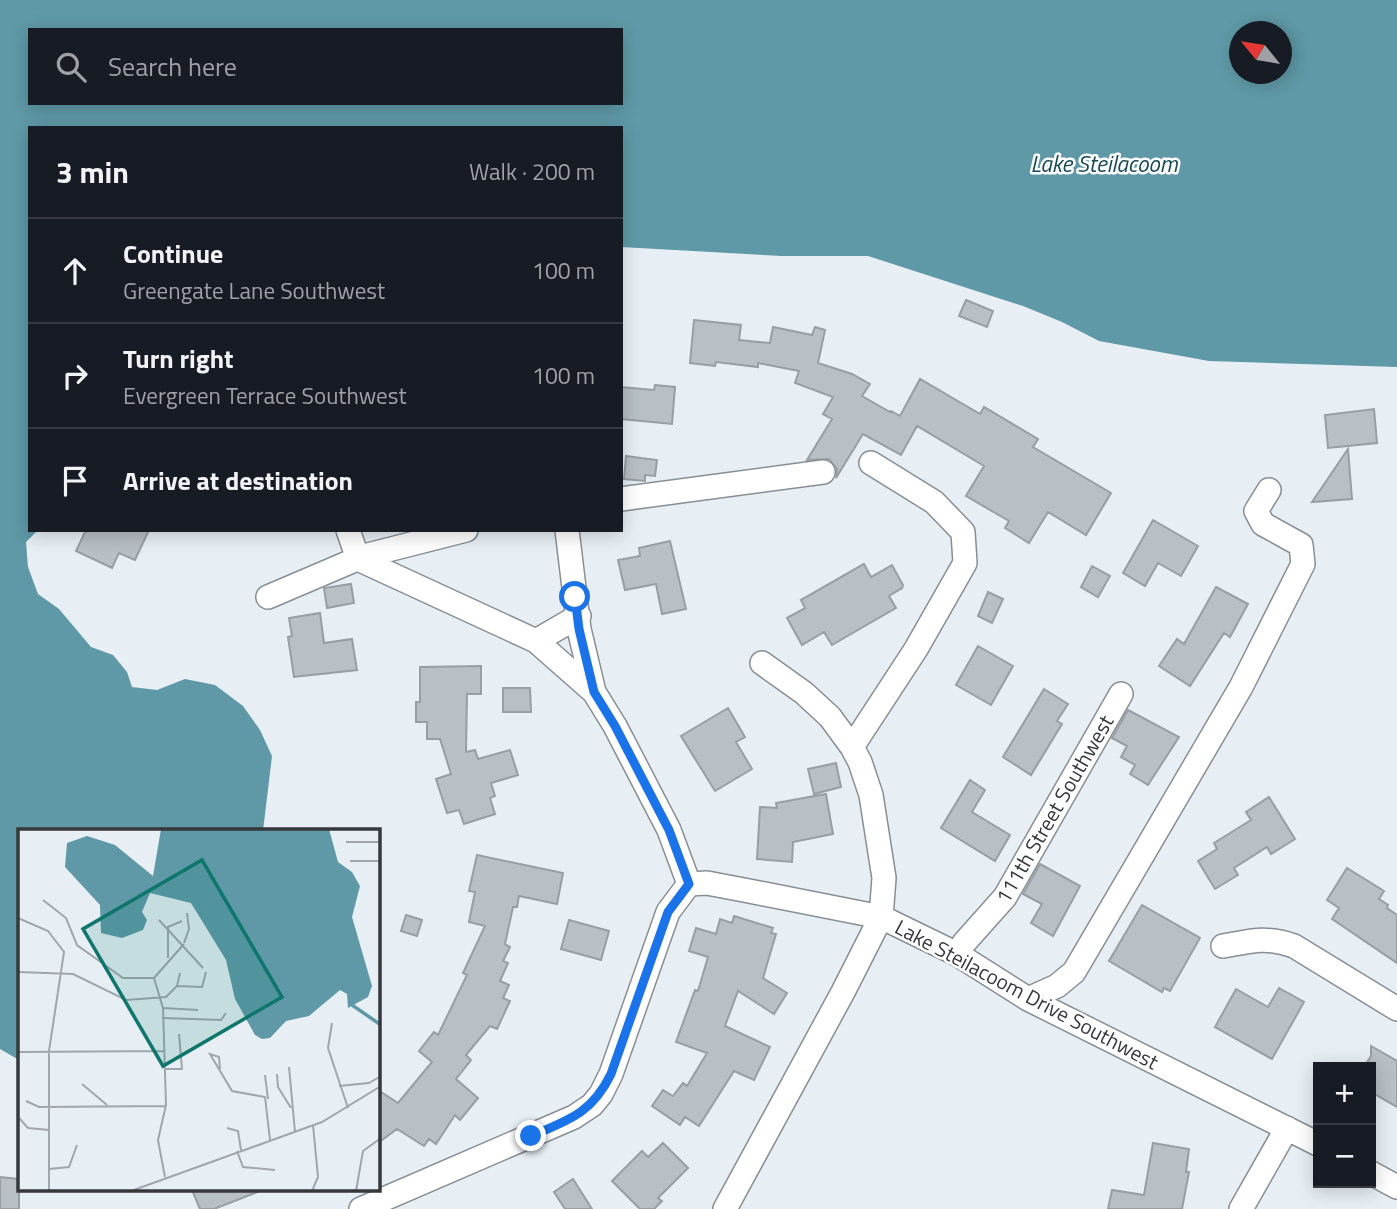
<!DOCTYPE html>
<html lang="en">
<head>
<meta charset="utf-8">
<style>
  :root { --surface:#171b24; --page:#242831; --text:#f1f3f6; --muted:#9ea1a6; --line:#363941 }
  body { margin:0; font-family:"Titillium Web",sans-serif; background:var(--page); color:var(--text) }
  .controls { position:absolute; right:21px; bottom:21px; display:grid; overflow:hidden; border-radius:0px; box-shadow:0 4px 18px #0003 }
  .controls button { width:63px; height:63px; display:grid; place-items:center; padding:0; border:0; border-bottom:2px solid var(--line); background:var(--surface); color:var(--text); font:35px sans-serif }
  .compass { position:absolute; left:1229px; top:21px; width:63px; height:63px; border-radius:50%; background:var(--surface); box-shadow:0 4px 18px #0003; rotate:300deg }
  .stop { position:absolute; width:21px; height:21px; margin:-16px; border:5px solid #1a73e8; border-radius:50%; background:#fff }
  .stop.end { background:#1a73e8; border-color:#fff; box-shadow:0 2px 7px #0008 }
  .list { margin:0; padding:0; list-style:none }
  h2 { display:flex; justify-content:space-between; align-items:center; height:91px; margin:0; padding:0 28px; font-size:30px }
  h2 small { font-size:23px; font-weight:400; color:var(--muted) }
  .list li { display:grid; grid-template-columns:46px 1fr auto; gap:21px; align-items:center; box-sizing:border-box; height:105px; padding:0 28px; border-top:2px solid var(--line) }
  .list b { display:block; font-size:26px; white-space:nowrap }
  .list p { margin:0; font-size:23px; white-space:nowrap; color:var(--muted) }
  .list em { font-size:23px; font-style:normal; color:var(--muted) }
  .icon { flex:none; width:38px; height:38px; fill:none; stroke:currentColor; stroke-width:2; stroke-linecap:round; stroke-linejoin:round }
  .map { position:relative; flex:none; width:1397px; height:1209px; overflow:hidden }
  .search { position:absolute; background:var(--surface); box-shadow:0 4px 18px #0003; left:28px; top:28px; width:595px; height:77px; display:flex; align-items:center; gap:18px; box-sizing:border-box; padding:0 24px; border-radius:0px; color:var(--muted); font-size:26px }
  .panel { position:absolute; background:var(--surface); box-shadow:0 4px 18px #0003; left:28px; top:126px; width:595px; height:406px; border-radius:0px }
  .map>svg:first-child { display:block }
</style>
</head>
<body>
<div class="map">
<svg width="1397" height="1209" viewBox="0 0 1397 1209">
  <rect width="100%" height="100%" fill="#e7eff5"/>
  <path fill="#5f99a7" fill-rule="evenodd" d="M 0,0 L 1397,0 L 1397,367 L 1209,361 L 1099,341 L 1062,322 L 1023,306 L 868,256 L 782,256 L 621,247 L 621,128 L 30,128 L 30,530 L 38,530 L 26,542 L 28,567 L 38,594 L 59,609 L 91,647 L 113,655 L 127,672 L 132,687 L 157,690 L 185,679 L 215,685 L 243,706 L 260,730 L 272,756 L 263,831 L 19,831 L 19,1060 L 0,1049 ZM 30,30 L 621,30 L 621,103 L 30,103 ZM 1240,32 L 1282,32 L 1282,74 L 1240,74 Z"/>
  <path fill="#b8bfc5" stroke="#979ea4" stroke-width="2" d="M 966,300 L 993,311 L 987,327 L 959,316 Z
    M 694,320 L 741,325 L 739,340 L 770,343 L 773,327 L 812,335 L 815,327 L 825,330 L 818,363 L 852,374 L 870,384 L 862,396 L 890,412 L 891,411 L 900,416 L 920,379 L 980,414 L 984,407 L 1038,439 L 1033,447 L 1111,493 L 1086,535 L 1048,512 L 1029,543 L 1005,528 L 1009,521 L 966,496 L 984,466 L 917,426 L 901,455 L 863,434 L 836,478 L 837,469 L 829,459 L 807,460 L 832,419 L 823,414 L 833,397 L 795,383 L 799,371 L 758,363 L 758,367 L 716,362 L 715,366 L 690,363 Z
    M 655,385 L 675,387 L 672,424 L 621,419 L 621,387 L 654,390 Z
    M 1374,409 L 1377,443 L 1328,448 L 1325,415 Z
    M 1348,449 L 1352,499 L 1312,502 Z
    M 626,456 L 657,460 L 655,476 L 645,475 L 645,481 L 624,479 Z
    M 1153,520 L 1198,546 L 1181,576 L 1158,563 L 1145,586 L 1123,573 Z
    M 86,530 L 149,530 L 135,560 L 119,553 L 112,568 L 76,551 Z
    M 670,541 L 686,609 L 662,614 L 656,584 L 625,590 L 618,560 L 640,556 L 639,548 Z
    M 864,564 L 871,577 L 892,565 L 903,585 L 902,588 L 889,596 L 896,608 L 832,645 L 824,632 L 802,645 L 787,618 L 805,608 L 801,600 Z
    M 1092,566 L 1110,576 L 1098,597 L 1081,587 Z
    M 351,584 L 354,603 L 327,608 L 324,588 Z
    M 1216,587 L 1248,604 L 1230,637 L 1224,633 L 1190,686 L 1159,666 L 1177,639 L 1184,644 Z
    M 988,592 L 1003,599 L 992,623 L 978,616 Z
    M 320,613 L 324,643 L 352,639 L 357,670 L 294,677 L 288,637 L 292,636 L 289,618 Z
    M 978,646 L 1013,666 L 991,705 L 956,685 Z
    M 481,666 L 481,694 L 467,694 L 466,752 L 475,750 L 478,759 L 510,750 L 518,775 L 491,783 L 495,796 L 490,798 L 495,814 L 464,824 L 459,810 L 447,813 L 436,779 L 451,774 L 440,739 L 427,739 L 427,722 L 416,722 L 416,702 L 420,702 L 420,667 Z
    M 503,688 L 530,688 L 531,712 L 503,712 Z
    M 1044,689 L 1068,704 L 1057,721 L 1062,724 L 1031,775 L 1003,757 Z
    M 728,708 L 745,737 L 736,742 L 752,769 L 715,791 L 681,736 Z
    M 1128,710 L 1179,737 L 1148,785 L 1130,774 L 1135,765 L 1121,757 L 1127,746 L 1112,738 Z
    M 836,763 L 841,787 L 814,794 L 808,769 Z
    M 970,780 L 985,790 L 972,812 L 1010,835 L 995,861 L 941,828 Z
    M 826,794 L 833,834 L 793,842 L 792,862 L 757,859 L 760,807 L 777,808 L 776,803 Z
    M 1269,797 L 1295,839 L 1271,854 L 1267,847 L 1234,868 L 1238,875 L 1215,889 L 1198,861 L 1217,849 L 1214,843 L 1251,820 L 1246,812 Z
    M 477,855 L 563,873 L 557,904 L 519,896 L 517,907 L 513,907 L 505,944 L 510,947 L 503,961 L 508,963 L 500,981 L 509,985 L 503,998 L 510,1001 L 497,1029 L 490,1026 L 466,1055 L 471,1060 L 456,1079 L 478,1098 L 460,1120 L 455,1115 L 436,1144 L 429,1139 L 424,1146 L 397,1129 L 378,1143 L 378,1090 L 398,1103 L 432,1062 L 419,1051 L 434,1032 L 438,1035 L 467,975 L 463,973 L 485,926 L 469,922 L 475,892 L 469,891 Z
    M 1040,864 L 1080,886 L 1053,936 L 1031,923 L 1042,904 L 1023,894 Z
    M 1347,868 L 1384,891 L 1379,899 L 1388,905 L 1387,908 L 1397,915 L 1397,963 L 1332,919 L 1339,908 L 1327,900 Z
    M 1142,905 L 1200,938 L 1170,991 L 1164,988 L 1162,992 L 1109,961 Z
    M 406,915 L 422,920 L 417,936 L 401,931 Z
    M 734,916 L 773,928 L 771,933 L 776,934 L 763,978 L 787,993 L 774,1014 L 738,991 L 725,1026 L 770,1047 L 754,1080 L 734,1071 L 699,1126 L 685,1117 L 680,1125 L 652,1106 L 663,1090 L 673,1096 L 683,1083 L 687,1086 L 707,1053 L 676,1042 L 695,990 L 698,991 L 708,957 L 689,951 L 696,928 L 716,934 L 720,919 L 732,923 Z
    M 569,920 L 609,931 L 601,960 L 561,949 Z
    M 1279,988 L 1304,1002 L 1272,1059 L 1215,1027 L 1236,989 L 1268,1007 Z
    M 1371,1046 L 1397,1061 L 1397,1107 L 1371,1092 L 1371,1067 L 1364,1067 L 1371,1056 Z
    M 663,1143 L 688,1168 L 658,1198 L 662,1201 L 654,1209 L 640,1209 L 612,1181 L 642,1151 L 648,1157 Z
    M 1153,1143 L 1189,1149 L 1186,1172 L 1189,1172 L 1182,1209 L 1108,1209 L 1112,1190 L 1144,1195 Z
    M 0,1177 L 19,1179 L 19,1209 L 0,1209 Z
    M 573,1179 L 592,1209 L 565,1209 L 554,1192 Z
    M 192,1190 L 259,1190 L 260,1191 L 214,1209 L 200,1209 Z"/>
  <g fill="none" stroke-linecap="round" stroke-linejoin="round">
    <g stroke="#878e94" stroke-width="26">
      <path id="minor" d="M 621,499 L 823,472
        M 348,530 L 358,559 L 536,641 L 594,692
        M 567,530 L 579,629 L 594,692 L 615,726 L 669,830 L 689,884
        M 268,597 L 364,556 L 466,530
        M 536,641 L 579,616
        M 852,747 L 916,649 L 965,563 L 963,532 L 934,502 L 871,463
        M 689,884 L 707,883 L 749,891 L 881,917 L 957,954 L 1028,999 L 1318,1144
        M 1223,946 C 1251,941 1266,936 1294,946 L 1397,1009
        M 957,954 L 964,943 L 1005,897 L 1121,694
        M 1028,999 L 1057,986 L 1074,972 L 1241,687 L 1303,564 L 1301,545 L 1263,524 L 1256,511 L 1269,490
        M 1371,1173 L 1397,1187
        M 361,1209 L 574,1117 L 592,1105 L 601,1094 L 611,1074 L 668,912 L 689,884
        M 725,1209 L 843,992 L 881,917 L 884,878 L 871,795 L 860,762 L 852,747 L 830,717 L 804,693 L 762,663
        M 1241,1209 L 1287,1128"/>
    </g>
    <use href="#minor" stroke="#fff" stroke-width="23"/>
  </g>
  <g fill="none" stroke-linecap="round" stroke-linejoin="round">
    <path stroke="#1a73e8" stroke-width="9" d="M 531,1136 C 569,1120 592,1113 611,1074 L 668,912 L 689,884 L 669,830 L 615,726 L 594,692 L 579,629 L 575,597"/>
  </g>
  <g text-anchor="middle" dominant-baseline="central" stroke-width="5" stroke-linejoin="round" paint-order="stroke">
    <g font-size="21" fill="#36393b" stroke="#fff">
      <text transform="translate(1054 809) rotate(-60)">111th Street Southwest</text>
      <text transform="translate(1027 994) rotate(28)">Lake Steilacoom Drive Southwest</text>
    </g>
    <g font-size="23" font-style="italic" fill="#164a55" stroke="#fff">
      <text x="1104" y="163">Lake Steilacoom</text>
    </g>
  </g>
  <g transform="translate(18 829)">
    <rect width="362" height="362" fill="#e7eff5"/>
    <path d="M 143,0 L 311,0 L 320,33 L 334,43 L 342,57 L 334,88 L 354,157 L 350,168 L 330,179 L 329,165 L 322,161 L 291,187 L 268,192 L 252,209 L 244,210 L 237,206 L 217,170 L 208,131 L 173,74 L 132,64 L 124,83 L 129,91 L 125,101 L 104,109 L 83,104 L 82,76 L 47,38 L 49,14 L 69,7 L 97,16 L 135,47 Z" fill="#5f99a7"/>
    <path fill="none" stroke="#5f99a7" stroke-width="3.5" d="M 334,176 L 363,196"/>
    <path fill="none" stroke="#a0a6ab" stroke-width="2" d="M 328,13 L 363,13M 332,32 L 363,32M 25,71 L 48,89 L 59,116 L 105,149 L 136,149M 0,89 L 30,102 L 46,123 L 31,222 L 31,362M 141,91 L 185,139M 166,114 L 171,100 L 169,84M 150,129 L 150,98 L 164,92M 0,143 L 55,145 L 108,171 L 148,168 L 159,157 L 162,144M 136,149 L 145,179 L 148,276 L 140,311 L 147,348M 136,149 L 166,115M 159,157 L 184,158 L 188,143M 145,179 L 180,181M 144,189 L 203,191 L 208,184M 314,194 L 310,219 L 330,279M 0,223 L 146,222M 271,238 L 277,303M 147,240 L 164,240 L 161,205M 202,240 L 201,228 L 192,225 L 214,262 L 247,268 L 252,311M 259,245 L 260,258 L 273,279M 247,246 L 250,270M 64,255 L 89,276M 321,257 L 351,254 L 363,247M 8,272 L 21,278 L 147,277M 1,289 L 10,299 L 31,301M 209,299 L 220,302 L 223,321M 219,322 L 225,338 L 257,341M 31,340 L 51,338 L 59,316M 113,362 L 304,293 L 363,257M 294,362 L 300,348 L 295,296M 338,362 L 345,322 L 363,309"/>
    <path fill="#0f766e" fill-opacity="0.15" stroke="#0f766e" stroke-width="3.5" d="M 184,31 L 264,168 L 145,237 L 65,100 Z"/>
    <rect width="362" height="362" fill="none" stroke="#36393b" stroke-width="3.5"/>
  </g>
</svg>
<div class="controls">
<button>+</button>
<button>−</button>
</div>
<svg class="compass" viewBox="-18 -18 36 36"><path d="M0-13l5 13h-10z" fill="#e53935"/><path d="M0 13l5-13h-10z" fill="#9ea1a6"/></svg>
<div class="stop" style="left:575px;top:597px"></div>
<div class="stop end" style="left:531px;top:1136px"></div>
<div class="search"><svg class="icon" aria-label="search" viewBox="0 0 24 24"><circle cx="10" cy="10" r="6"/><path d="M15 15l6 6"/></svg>Search here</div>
<section class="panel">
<h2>3 min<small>Walk · 200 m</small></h2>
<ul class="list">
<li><svg class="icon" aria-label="ahead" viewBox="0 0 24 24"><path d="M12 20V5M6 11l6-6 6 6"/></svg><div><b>Continue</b><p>Greengate Lane Southwest</p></div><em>100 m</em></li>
<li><svg class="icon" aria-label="right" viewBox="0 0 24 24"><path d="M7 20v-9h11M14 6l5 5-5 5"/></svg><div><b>Turn right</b><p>Evergreen Terrace Southwest</p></div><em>100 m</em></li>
<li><svg class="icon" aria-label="arrive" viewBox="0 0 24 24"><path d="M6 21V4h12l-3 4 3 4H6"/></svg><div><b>Arrive at destination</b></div></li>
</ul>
</section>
</div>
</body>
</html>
